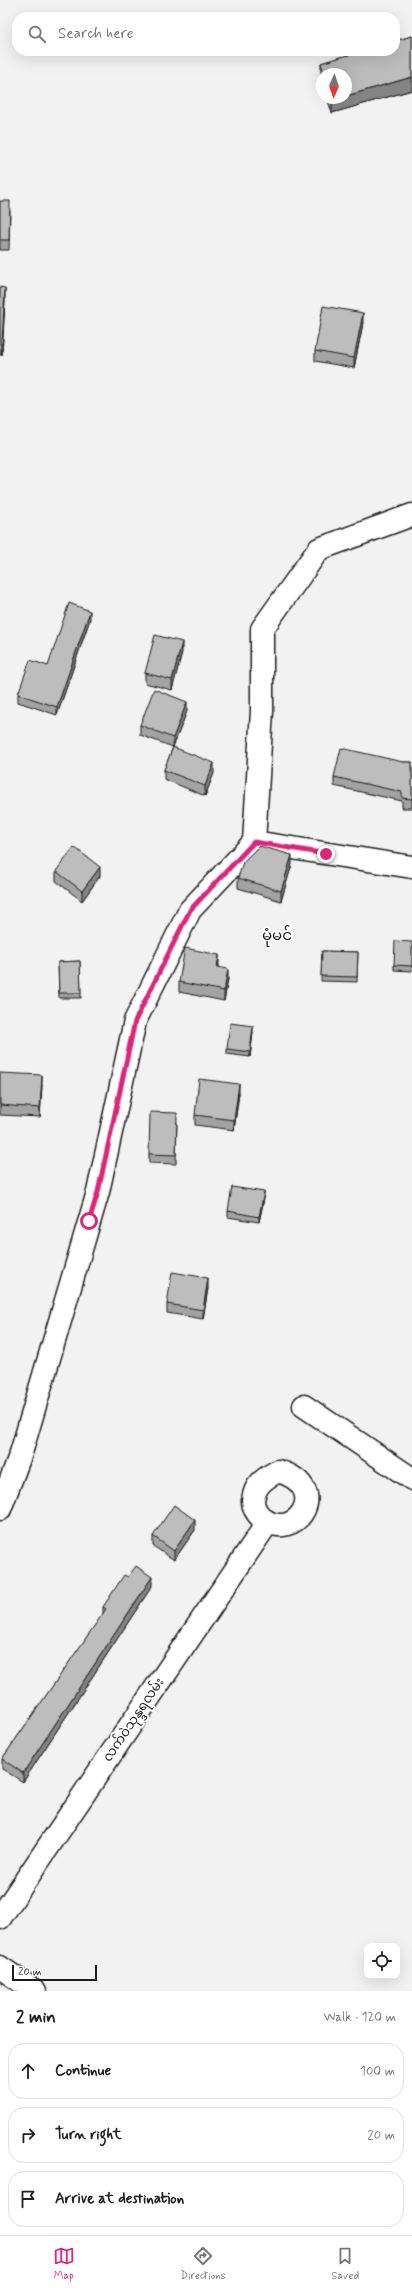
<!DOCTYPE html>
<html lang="en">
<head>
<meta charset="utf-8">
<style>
  :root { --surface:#fff; --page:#f6f6f6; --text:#202124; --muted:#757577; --line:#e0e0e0; --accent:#db2777 }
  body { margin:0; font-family:Mynerve,"Noto Sans Myanmar",sans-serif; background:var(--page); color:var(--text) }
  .controls { position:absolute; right:12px; bottom:12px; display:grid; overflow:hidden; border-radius:8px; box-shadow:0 4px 16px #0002 }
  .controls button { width:36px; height:36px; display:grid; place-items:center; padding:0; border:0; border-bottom:1px solid var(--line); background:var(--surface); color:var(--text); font:20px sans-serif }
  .compass { position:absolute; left:316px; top:68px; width:36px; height:36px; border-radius:50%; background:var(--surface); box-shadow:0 4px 16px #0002; rotate:182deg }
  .scale { position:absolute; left:12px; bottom:10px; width:85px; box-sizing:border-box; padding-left:4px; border:2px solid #1c1c1c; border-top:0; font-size:11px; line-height:14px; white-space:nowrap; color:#1c1c1c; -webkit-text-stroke:3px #fff; paint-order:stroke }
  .stop { position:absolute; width:12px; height:12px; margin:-9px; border:3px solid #db2777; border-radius:50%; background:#fff }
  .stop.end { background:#db2777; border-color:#fff; box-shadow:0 1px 4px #0008 }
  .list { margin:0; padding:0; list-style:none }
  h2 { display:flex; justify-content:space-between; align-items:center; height:52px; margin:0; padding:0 16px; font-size:17px }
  h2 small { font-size:13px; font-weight:400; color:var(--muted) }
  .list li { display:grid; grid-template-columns:26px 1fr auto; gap:12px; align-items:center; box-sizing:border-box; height:56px; margin:0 8px 8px; padding:0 8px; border:1px solid var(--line); border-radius:16px }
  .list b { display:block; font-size:15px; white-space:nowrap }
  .list em { font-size:13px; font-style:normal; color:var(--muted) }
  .icon { flex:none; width:22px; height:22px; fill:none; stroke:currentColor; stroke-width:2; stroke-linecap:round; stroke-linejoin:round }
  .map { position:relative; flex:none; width:412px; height:1991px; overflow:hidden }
  .search { position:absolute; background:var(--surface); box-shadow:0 4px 16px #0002; left:12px; right:12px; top:12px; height:44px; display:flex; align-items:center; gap:10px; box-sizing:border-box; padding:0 14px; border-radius:16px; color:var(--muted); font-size:15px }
  .sheet { height:244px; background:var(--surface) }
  nav { display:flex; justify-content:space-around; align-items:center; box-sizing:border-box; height:56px; border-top:1px solid var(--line); background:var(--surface); font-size:11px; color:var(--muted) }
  nav a { display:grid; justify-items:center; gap:2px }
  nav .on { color:var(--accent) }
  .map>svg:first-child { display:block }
</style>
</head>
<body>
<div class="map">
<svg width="412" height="1991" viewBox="0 0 412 1991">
  <rect width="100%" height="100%" fill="#f2f2f2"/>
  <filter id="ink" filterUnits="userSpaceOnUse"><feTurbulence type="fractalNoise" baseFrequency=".025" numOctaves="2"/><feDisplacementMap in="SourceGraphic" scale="8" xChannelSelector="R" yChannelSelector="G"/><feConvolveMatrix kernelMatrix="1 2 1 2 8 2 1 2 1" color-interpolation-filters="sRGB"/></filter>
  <g filter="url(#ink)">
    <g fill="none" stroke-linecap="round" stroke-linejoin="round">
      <g stroke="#1c1c1c" stroke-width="25">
        <path id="minor" d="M 254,842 L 412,867
          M 304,1406 L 412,1479
          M 278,1471 C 334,1487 295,1545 262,1518 C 256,1513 253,1508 253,1500 C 255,1484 265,1478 278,1471 Z
          M 0,1509 L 21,1453 L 98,1192 L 135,1021 L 190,910 L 254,842 L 262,711 L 262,629 L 319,549 L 412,515
          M 0,1918 L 268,1522
          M 0,1967 L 35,1991"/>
      </g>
      <use href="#minor" stroke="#fff" stroke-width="22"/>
    </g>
    <path fill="#a3a3a3" stroke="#1c1c1c" d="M 412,36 L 412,90 L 332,113 L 327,98 L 346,98 L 346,74 L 322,74 L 322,81 L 321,76 L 321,63 L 362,51 L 395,51 L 395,41 Z
      M 0,201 L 10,211 L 9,250 L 0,250 Z
      M 0,287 L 5,299 L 2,355 L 0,355 Z
      M 363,323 L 354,368 L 315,361 L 315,351 Z
      M 90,619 L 57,715 L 18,702 L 18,694 L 48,666 Z
      M 182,652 L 172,690 L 145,683 L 145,673 Z
      M 187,711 L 173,747 L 214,773 L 205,796 L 164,779 L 164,770 L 173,747 L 140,735 L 140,725 Z
      M 403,762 L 412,762 L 412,808 L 402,808 L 402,801 L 334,786 L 334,777 Z
      M 292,864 L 281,901 L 238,888 L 238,878 Z
      M 56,871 L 100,876 L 82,901 L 56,881 Z
      M 412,942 L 412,971 L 394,970 L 394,965 Z
      M 322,951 L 358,952 L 357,982 L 321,981 Z
      M 80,961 L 81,998 L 59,998 L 58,962 Z
      M 219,965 L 219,967 L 228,979 L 224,1001 L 179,992 L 179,982 Z
      M 253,1032 L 250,1057 L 227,1054 L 227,1049 Z
      M 0,1073 L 42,1085 L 40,1117 L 0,1115 Z
      M 239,1093 L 234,1130 L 195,1125 L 195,1115 Z
      M 177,1122 L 176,1164 L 149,1163 L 149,1154 Z
      M 264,1198 L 259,1222 L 228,1217 L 228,1211 Z
      M 208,1288 L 203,1319 L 167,1313 L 167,1304 Z
      M 195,1530 L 174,1560 L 153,1546 L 153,1536 Z
      M 128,1577 L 152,1586 L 23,1782 L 2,1769 L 2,1759 L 103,1614 L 103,1607 Z"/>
    <path fill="#848484" stroke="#1c1c1c" d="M 412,77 L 412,90 L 332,113 L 332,100 L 339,98 L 346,98 L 346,96 Z
      M 5,288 L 5,299 L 2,355 L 2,344 Z
      M 363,313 L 363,323 L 354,368 L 354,358 Z
      M 90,611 L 90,619 L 57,715 L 57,707 Z
      M 182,642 L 182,652 L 172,690 L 172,680 Z
      M 187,702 L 187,711 L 173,747 L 173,738 Z
      M 214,763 L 214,773 L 205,796 L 205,786 Z
      M 292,855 L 292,864 L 281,901 L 281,891 Z
      M 100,867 L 100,876 L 82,901 L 82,891 Z
      M 219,955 L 219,965 L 217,976 L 217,967 Z
      M 228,969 L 228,979 L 224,1001 L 224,991 Z
      M 253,1026 L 253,1032 L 250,1057 L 250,1052 Z
      M 42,1075 L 42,1085 L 40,1117 L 40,1108 Z
      M 239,1084 L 239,1093 L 234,1130 L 234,1120 Z
      M 264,1192 L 264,1198 L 259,1222 L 259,1217 Z
      M 208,1278 L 208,1288 L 203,1319 L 203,1310 Z
      M 195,1520 L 195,1530 L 174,1560 L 174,1551 Z
      M 152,1577 L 152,1586 L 23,1782 L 23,1773 Z"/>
    <path fill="#bdbdbd" stroke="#1c1c1c" d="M 412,36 L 412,77 L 346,96 L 346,74 L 324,74 L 321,63 L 362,51 L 395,51 L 395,41 Z
      M 331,98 L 339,98 L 332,100 Z
      M 0,201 L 10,201 L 9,240 L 0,240 Z
      M 0,287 L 5,288 L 2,344 L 0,344 Z
      M 323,306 L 363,313 L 354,358 L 315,351 Z
      M 69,603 L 90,611 L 57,707 L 18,694 L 30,660 L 48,666 Z
      M 155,635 L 182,642 L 172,680 L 145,673 Z
      M 154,689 L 187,702 L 173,738 L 140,725 Z
      M 173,747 L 214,763 L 205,786 L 164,770 Z
      M 341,748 L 403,762 L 412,762 L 412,799 L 402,798 L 402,792 L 334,777 Z
      M 259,846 L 292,855 L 281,891 L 238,878 L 243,862 Z
      M 74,847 L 100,867 L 82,891 L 56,871 Z
      M 395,941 L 412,942 L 412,966 L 394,965 Z
      M 185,948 L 219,955 L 217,967 L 228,969 L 224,991 L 179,982 Z
      M 322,951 L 358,952 L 357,977 L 321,976 Z
      M 80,961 L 81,993 L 59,993 L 58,962 Z
      M 230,1023 L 253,1026 L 250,1052 L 227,1049 Z
      M 0,1073 L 42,1075 L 40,1108 L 0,1105 Z
      M 199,1079 L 239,1084 L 234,1120 L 195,1115 Z
      M 150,1112 L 177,1113 L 176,1155 L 149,1154 Z
      M 232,1187 L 264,1192 L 259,1217 L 228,1211 Z
      M 172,1272 L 208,1278 L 203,1310 L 167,1304 Z
      M 174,1505 L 195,1520 L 174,1551 L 153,1536 Z
      M 136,1566 L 152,1577 L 23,1773 L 2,1759 L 106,1609 L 103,1607 L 124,1575 L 128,1577 Z"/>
  </g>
  <g fill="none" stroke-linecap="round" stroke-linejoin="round" filter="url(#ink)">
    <path stroke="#db2777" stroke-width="5" d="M 89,1221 L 98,1192 L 135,1021 L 190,910 L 254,842 L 326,854"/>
  </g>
  <g text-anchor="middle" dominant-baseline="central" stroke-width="4" stroke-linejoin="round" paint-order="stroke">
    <g font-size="13" fill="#1c1c1c" stroke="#fff">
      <text transform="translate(134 1720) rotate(-56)">လက်ဝဲသုန္ဒရလမ်း</text>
    </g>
    <g font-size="15" fill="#1c1c1c" stroke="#fff">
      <text x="277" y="936">မုံမင်</text>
    </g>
  </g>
</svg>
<div class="controls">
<button><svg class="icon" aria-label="locate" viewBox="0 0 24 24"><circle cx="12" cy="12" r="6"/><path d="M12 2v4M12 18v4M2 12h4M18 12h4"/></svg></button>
</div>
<svg class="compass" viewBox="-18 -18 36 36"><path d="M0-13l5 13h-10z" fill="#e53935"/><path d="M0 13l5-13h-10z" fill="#757577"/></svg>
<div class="scale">20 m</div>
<div class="stop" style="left:89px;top:1221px"></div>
<div class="stop end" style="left:326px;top:854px"></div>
<div class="search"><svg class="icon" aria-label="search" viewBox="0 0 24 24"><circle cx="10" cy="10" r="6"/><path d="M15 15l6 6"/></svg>Search here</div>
</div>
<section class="sheet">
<h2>2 min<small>Walk · 120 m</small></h2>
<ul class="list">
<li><svg class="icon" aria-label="ahead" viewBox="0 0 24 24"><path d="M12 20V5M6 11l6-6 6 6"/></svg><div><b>Continue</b></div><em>100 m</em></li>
<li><svg class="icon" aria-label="right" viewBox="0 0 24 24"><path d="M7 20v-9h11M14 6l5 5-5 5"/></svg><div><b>Turn right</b></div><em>20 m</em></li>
<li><svg class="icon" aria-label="arrive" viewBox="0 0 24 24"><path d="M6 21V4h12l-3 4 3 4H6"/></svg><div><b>Arrive at destination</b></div></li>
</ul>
</section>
<nav>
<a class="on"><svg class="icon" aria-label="map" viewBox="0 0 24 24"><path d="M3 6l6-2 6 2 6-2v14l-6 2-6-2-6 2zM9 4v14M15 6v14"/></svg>Map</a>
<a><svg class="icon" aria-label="directions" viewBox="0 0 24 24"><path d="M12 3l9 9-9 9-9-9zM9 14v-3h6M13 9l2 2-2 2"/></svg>Directions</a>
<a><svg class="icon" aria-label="saved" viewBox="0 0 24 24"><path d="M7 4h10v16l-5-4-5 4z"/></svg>Saved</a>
</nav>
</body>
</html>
